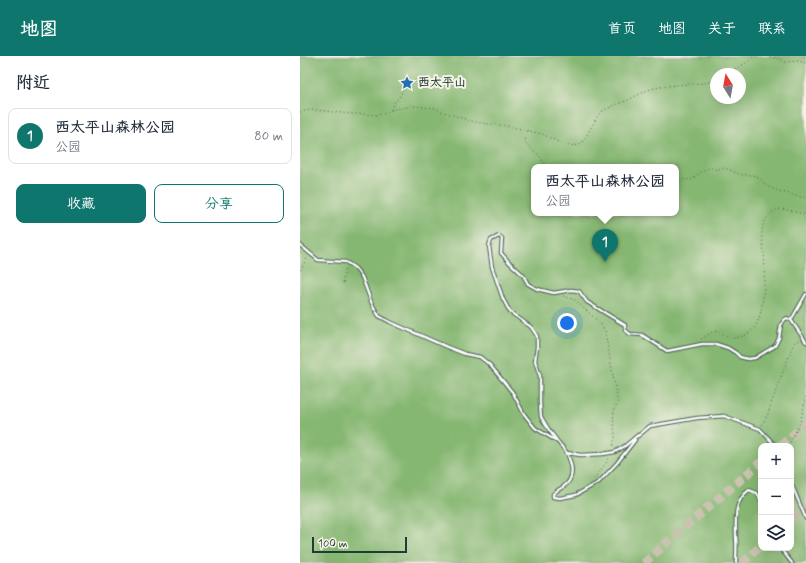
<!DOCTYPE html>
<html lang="zh">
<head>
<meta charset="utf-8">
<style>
  :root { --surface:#fff; --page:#f2f2f3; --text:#1f2937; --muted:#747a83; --line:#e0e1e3; --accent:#0f766e }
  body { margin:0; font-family:Mynerve,"LXGW WenKai TC",sans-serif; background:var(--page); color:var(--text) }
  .controls { position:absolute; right:12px; bottom:12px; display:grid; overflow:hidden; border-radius:8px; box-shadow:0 4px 16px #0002 }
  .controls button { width:36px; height:36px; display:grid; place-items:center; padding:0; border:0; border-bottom:1px solid var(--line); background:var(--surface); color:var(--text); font:20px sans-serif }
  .compass { position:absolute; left:410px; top:12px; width:36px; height:36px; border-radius:50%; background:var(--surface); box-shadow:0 4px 16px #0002; rotate:349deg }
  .scale { position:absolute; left:12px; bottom:10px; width:95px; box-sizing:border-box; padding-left:4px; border:2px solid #1f3d34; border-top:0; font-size:11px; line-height:14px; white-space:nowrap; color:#1f3d34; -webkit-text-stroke:3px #f7f3e8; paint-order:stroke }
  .you { position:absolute; left:267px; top:267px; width:14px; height:14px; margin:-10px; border:3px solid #fff; border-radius:50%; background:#1a73e8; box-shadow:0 0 0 6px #1a73e833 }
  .badge { display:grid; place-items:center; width:26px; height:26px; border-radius:50%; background:var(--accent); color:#fff; font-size:13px; font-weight:700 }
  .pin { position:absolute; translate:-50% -33px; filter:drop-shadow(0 1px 2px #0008) }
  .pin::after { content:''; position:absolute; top:21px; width:14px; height:12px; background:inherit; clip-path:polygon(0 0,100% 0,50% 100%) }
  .popup { position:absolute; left:231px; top:108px; width:148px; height:52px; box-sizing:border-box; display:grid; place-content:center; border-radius:8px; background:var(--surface); filter:drop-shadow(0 1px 3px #0005); font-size:13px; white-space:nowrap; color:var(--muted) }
  .popup b { font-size:15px; color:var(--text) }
  .popup::after { content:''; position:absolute; left:50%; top:100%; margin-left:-8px; border:8px solid transparent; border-top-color:var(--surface) }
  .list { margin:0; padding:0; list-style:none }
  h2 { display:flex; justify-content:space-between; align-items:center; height:52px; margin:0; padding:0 16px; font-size:17px }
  h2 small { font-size:13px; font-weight:400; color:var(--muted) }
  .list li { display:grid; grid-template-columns:26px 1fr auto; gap:12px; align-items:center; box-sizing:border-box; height:56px; margin:0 8px 8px; padding:0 8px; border:1px solid var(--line); border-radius:8px }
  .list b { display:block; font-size:15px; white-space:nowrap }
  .list p { margin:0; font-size:13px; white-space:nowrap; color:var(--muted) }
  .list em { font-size:13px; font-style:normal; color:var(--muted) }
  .actions { display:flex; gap:8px; padding:12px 16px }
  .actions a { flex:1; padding:9px 0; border:1px solid var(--accent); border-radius:8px; text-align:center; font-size:14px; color:var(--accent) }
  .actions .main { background:var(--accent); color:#fff }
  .icon { flex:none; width:22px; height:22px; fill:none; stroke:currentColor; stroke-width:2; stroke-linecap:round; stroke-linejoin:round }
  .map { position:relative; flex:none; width:506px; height:507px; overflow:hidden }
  header { display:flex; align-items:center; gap:24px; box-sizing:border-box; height:56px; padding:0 20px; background:var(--accent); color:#fff }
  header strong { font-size:19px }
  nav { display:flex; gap:22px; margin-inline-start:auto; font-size:14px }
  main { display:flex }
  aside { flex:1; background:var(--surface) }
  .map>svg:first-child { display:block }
</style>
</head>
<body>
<header>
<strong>地图</strong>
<nav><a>首页</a><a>地图</a><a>关于</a><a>联系</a></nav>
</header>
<main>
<aside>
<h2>附近<small></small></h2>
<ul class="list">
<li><span class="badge">1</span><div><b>西太平山森林公园</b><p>公园</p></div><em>80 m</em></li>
</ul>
<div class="actions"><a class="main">收藏</a><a>分享</a></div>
</aside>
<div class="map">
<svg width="506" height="507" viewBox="0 0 506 507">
  <rect width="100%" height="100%" fill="#f7f3e8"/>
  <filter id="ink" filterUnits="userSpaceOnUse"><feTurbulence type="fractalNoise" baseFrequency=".025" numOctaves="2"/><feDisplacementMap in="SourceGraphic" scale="8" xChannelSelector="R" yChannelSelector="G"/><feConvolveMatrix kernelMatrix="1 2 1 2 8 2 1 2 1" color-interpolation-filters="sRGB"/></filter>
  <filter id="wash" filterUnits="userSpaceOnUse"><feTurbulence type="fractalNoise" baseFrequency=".012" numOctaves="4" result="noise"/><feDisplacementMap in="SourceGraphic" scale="16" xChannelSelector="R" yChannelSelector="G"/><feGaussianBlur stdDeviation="0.9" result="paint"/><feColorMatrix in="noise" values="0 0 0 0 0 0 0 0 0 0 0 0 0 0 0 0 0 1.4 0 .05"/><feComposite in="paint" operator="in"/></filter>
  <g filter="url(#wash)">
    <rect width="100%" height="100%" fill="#f5e5ce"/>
    <path fill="#86b772" stroke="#527a53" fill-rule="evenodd" d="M 0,0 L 506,0 L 506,507 L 0,507 ZM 416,18 L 440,18 L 440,42 L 416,42 ZM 234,111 L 376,111 L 376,157 L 234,157 ZM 461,390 L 491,390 L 491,492 L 461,492 Z"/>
  </g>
  <g filter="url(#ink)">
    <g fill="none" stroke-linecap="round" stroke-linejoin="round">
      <path stroke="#cac3af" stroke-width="9" stroke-dasharray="9 4.5" stroke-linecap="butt" d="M 480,390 L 506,368
        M 491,463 L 506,450
        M 344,507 L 372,482 L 461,406
        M 442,507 L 461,490"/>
      <g stroke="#3f564b" stroke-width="4.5">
        <path id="service" d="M 0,189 L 18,204 L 46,206 L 55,212 L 62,221 L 72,248 L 79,260 L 90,266 L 147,291 L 165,298 L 180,301 L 190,309 L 213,337 L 224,358 L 235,372 L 258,386 L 267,397 L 281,399 L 303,398 L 315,396 L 325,390 L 338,379
          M 491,264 L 506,238
          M 338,380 L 350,370 L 397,362 L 424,360 L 460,373 L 473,387 L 475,390
          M 258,386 L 249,374 L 241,361 L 240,348 L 240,320 L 235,305 L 237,291 L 237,280 L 231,271 L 210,256 L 203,243 L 192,211 L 189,190 L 191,184 L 199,180 L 202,182 L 201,197 L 209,206 L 223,219 L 228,228 L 237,233 L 254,237 L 271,234 L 279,235 L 287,246 L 325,269 L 325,274 L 330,278 L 342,279 L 367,295 L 402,288 L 416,288 L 428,292 L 436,297 L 440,301 L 448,303 L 455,302 L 475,290 L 479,282 L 481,269 L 484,264 L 487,262 L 491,264 L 506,286
          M 267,397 C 272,409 276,422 263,431 C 259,433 256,435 253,438 L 253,441 L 260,442 L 276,439 L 299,426 L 317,407 L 335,384
          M 491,427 L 506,463
          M 480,492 L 492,507
          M 436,507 C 436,498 437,490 436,481 C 436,463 433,446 449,434 L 457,437 L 461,445"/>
      </g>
      <path stroke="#3f564b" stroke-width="1" stroke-dasharray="1 3" stroke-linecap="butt" d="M 466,0 L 477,2 L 485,6 L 498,5 L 506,7
        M 424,18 C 434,13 446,9 454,0
        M 91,54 C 94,42 101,45 102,33 L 108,30
        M 0,56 L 10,54 L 16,54 L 50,58 L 62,58 L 78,59 L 88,56 L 94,53 L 115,50 L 135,52 L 143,56 L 175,66 L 189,68 L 195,68 L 221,73 L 242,78 L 263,88 L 275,90 L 280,88 L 284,84 L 297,61 L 301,56 L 317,48 L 326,45 L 348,34 L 359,31 L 375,29 L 404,27 L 412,25 L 416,23
        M 227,75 L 225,86 L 233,95 L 239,99 L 246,111
        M 376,127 L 385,123 L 388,124 L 393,123 C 396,119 405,112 411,112 C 413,112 415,113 417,114 C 427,108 435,119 444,119 C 448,119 452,118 456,120 C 461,122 463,127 467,130 C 477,135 495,140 506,142
        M 0,214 L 8,201
        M 43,227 L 45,212
        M 263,240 L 275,244 L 301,268 L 305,275 L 317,342 L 318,347 C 310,355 315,371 315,382 C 314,385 313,388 313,391
        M 401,283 C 416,274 414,272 430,282 C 440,282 448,280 454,272 C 465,260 465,214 464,197 C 463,188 460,176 464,167 C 466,162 472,156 476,154 C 483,151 499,157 506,159
        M 462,369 L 468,358 L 472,345 L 494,287 L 499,284
        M 488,390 L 500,367 L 506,340
        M 294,423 C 299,416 305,410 309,402"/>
      <use href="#service" stroke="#fff" stroke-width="2.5"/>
    </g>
  </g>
  <defs>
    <g id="sight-bare" transform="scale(1.08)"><path d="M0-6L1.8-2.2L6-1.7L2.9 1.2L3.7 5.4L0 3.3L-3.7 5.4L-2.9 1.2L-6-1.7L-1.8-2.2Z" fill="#1f6fb2" stroke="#f7f3e8" stroke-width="2.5" paint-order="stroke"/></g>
  </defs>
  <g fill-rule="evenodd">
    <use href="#sight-bare" x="107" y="27"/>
  </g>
  <g text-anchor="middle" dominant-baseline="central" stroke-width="4" stroke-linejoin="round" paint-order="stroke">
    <g font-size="12" font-weight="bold" fill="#1f3d34" stroke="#f7f3e8" text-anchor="start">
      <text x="118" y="27">西太平山</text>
    </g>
  </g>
</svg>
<div class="controls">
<button>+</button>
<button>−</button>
<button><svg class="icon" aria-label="layers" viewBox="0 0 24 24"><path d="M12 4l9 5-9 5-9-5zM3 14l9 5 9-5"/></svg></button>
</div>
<svg class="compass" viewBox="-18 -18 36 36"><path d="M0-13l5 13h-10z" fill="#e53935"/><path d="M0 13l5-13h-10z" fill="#747a83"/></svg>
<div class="scale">100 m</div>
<div class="you"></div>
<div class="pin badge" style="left:305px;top:206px">1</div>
<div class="popup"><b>西太平山森林公园</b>公园</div>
</div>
</main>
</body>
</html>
